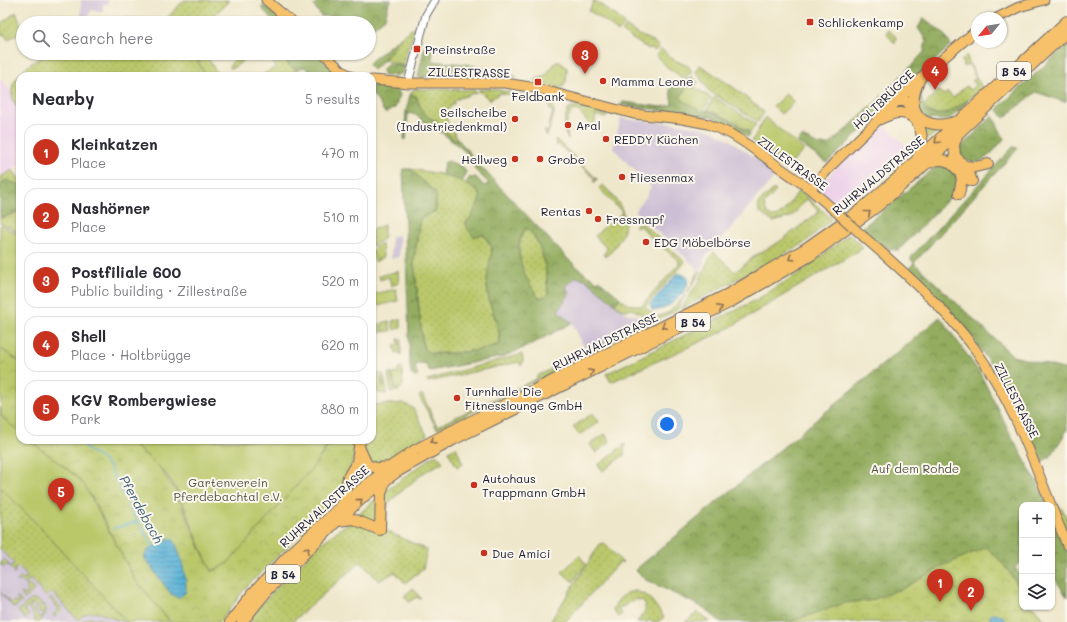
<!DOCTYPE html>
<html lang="en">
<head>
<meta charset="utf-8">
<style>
  :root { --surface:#fff; --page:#f2f2f3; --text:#2b2b33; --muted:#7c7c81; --line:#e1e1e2; --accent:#c8321e }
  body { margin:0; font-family:Mali,sans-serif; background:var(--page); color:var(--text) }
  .controls { position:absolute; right:12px; bottom:12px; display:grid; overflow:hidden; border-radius:8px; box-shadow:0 1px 3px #0004 }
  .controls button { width:36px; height:36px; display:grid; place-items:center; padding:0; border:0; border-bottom:1px solid var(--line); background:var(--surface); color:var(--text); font:20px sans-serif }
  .compass { position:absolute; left:971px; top:12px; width:36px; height:36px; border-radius:50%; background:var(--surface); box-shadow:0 1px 3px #0004; rotate:240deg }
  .you { position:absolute; left:667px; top:424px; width:14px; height:14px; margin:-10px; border:3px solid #fff; border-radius:50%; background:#1a73e8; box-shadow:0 0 0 6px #1a73e833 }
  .badge { display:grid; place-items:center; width:26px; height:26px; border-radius:50%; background:var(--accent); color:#fff; font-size:13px; font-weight:700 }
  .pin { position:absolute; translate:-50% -33px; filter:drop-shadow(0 1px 2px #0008) }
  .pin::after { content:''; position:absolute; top:21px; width:14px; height:12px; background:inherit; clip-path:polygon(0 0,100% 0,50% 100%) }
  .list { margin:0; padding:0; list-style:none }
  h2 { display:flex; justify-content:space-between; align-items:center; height:52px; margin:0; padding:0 16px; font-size:17px }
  h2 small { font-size:13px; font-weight:400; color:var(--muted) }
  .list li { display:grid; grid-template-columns:26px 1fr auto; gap:12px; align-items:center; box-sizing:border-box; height:56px; margin:0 8px 8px; padding:0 8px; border:1px solid var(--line); border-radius:12px }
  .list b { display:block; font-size:15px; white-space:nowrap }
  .list p { margin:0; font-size:13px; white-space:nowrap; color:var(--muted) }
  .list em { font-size:13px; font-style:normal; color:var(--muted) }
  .icon { flex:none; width:22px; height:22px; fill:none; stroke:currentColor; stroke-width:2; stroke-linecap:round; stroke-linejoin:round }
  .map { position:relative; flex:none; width:1067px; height:622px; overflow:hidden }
  .search { position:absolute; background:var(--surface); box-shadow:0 1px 3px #0004; left:16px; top:16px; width:360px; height:44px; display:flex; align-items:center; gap:10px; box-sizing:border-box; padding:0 14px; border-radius:22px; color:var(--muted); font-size:15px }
  .panel { position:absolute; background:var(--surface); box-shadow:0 1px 3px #0004; left:16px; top:72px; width:360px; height:372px; border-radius:12px }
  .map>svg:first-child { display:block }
</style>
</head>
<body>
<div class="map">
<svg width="1067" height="622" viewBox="0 0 1067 622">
  <defs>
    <pattern id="grass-dots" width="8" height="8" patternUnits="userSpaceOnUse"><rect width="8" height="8" fill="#bac86a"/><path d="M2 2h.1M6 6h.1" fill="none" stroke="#a0ac5d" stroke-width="1.8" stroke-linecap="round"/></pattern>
    <pattern id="forest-crowns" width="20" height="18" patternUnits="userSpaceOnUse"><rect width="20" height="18" fill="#93ac5e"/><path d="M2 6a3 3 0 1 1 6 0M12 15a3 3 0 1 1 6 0" fill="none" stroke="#788c4f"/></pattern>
    <pattern id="park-crowns" width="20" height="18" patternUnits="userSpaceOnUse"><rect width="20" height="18" fill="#bac86a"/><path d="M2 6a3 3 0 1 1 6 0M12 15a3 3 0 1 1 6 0" fill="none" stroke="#a0ac5d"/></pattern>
    <pattern id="water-rules" width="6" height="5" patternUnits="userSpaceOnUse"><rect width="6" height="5" fill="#5ab2d7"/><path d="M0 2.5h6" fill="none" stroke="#4a90b0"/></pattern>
  </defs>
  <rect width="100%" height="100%" fill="#fbf7ec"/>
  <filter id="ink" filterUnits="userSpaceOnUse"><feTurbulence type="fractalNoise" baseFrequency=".025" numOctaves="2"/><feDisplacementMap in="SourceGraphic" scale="8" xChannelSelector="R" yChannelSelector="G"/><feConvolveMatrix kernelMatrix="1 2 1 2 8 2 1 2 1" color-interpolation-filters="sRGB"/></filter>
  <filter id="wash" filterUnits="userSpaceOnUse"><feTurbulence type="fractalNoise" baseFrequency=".012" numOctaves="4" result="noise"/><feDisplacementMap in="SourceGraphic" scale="16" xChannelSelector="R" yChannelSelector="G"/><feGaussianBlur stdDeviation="0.9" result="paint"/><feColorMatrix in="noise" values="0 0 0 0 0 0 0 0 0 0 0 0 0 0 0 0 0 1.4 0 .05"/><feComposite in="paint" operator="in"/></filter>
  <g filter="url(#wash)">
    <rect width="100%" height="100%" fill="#efe7cb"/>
    <path fill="#edd0e9" d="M 0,79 L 8,87 L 20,112 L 20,164 L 3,176 L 0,184 Z
      M 885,125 L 906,146 L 838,208 L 823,194 L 820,188 L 823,182 L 853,151 Z"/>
    <path fill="#ccbed4" d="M 81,0 L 108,0 L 108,4 L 103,4 L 103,12 L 92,10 L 88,16 L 81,16 Z
      M 621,118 L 633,120 L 680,124 L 712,130 L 730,140 L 777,174 L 704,259 L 704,263 L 701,272 L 635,211 L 646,197 L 651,187 L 613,148 Z
      M 399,235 L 399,257 L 391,259 L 391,239 L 392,236 Z
      M 575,276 L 585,279 L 626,313 L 639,316 L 648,322 L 587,352 L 572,323 L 558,312 L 569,294 L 566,287 Z
      M 0,487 L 39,526 L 127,622 L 0,622 Z"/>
    <path fill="url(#grass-dots)" stroke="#6e7552" d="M 184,0 L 228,0 L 228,2 L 206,23 L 117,23 L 122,18 L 165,20 Z
      M 594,0 L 618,17 L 625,24 L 618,32 L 608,23 L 589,11 Z
      M 16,12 L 23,30 L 8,40 L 4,34 L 0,36 L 0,24 Z
      M 416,26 L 404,59 L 404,66 L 384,60 L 403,35 Z
      M 626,26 C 636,35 649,38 659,46 L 655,51 L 651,48 L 648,49 C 639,42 631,39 622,32 Z
      M 661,49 L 672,59 L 688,66 L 692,72 L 683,78 L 667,67 L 656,56 Z
      M 49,53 L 195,53 L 204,58 L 198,62 L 206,76 L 203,72 L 204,76 L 20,76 L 20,112 C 17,107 13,102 12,96 C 9,75 34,61 49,53 Z
      M 278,53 L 284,53 L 289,66 L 298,70 L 288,76 L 260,76 L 276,67 L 270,56 L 273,54 L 275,57 L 278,55 Z
      M 238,55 L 240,55 L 243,61 L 233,68 L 230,68 L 230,65 Z
      M 967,55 L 969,63 L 982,88 C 967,100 941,128 923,106 L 939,91 L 944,95 L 948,92 L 953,98 L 966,86 L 970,90 L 976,84 L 972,81 L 976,78 L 969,64 L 963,67 L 962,60 Z
      M 556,62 L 560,62 L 567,68 L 566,81 L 563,87 L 558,88 L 534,81 L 537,78 L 544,77 Z
      M 700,65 L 733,87 L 764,112 L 758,122 L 709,91 L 696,72 Z
      M 414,89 L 475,90 L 477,92 L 454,100 L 454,103 L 445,113 L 448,123 L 457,138 L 455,140 L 423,113 L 416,96 L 410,95 Z
      M 493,89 L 526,95 L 553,103 L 554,113 L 547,136 L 544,131 L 548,132 L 553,111 L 550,110 L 549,102 L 500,93 L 490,100 L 478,90 Z
      M 903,104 L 941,128 L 924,142 Z
      M 577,106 L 607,115 L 606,118 L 596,115 L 594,126 L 590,125 L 579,111 L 573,110 C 566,117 565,129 568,139 C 562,130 564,116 570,107 Z
      M 555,140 L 557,140 L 597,179 L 595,182 L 593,182 L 595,179 L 558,144 L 556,146 Z
      M 410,169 C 433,173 467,175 481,197 L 473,214 L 466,223 L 467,228 C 477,231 490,235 492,248 C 495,260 486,275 487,287 C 488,307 500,324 500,344 C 477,352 454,354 429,353 L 423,347 L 414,261 L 420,218 L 436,211 L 436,193 Z
      M 13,170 L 20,180 L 20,185 L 0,184 L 0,177 Z
      M 603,185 C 619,201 634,220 618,242 C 615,247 611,253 606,256 L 603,255 L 607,249 L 595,236 L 610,221 L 612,223 L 622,212 L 599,188 Z
      M 774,189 L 776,191 L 764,204 C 772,236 792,200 799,190 L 832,219 L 803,244 L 681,309 L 700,280 L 709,259 L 714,252 L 735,272 L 756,255 L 779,242 L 819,212 L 807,199 L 791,217 L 773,222 L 759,212 L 758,203 Z
      M 18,211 L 20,211 L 20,233 L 0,223 L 0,217 L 5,217 Z
      M 641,222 L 685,262 L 645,307 L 656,317 L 668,313 L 683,298 L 690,288 L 699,270 L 701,272 C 694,283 681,299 677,310 L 655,321 L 632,309 L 622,310 L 615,304 L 620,298 L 627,304 L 641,306 L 679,264 L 679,261 L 646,233 L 647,232 L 640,226 L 636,227 L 636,224 Z
      M 384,225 L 384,238 L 372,246 L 372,230 Z
      M 526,228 C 543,240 547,274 548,294 L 545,297 L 539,298 C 525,280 510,250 526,228 Z
      M 849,234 L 863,248 L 722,332 L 611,382 L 606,374 L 756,300 L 804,270 Z
      M 379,244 L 382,244 L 383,257 L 375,262 L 372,250 Z
      M 398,271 L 399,283 L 391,286 L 389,277 L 380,280 L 379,276 Z
      M 372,319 L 374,322 L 380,324 L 383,332 L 378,333 L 376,328 L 372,329 Z
      M 401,319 L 401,328 L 394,330 L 392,321 Z
      M 389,321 L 391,331 L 384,332 L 382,323 Z
      M 648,322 L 648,326 L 437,429 L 419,396 L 422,394 L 437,426 L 536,379 L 537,376 Z
      M 401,338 L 401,355 L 400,355 L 399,352 L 396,353 L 394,346 L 399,345 L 398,339 Z
      M 522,354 L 523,361 L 521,366 L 519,362 L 428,382 L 427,380 Z
      M 402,367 L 403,385 L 397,392 L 392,374 L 398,373 L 398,369 Z
      M 380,373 L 383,388 L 383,373 L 387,390 L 386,394 L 378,393 L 376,383 L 377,382 L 373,375 Z
      M 388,373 L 391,373 L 395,391 L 391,392 Z
      M 403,403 L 413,408 L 427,435 L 381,463 L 370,462 L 364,453 L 364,440 L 372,440 L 372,405 Z
      M 593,413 L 599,422 L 579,435 L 573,427 Z
      M 605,434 L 610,441 L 596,453 L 590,444 Z
      M 625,444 L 624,455 L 603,471 L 598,465 Z
      M 456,447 L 463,464 L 457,467 L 448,451 Z
      M 436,454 L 443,462 L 423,473 L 388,503 L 385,530 L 427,550 L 423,569 L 405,583 L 395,572 L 379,581 L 360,562 L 292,622 L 250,622 L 249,617 L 277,587 L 320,544 L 356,517 L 379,496 Z
      M 359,465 L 371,470 L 349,488 L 350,475 Z
      M 0,487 L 46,533 L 127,622 C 111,622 95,602 78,620 L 52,592 L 47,597 L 30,579 L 26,582 L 34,590 L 25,599 L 21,594 L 22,593 L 25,595 L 28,592 L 26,589 L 28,587 L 21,580 L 19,582 L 17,581 L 21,577 L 24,580 L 27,576 L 18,567 L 14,570 L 16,572 L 13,575 L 14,572 L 7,564 L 4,567 L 2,564 L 0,566 L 0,564 L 4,559 L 11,567 L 14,563 L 0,549 Z
      M 1053,501 C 1067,511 1067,517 1067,533 Z
      M 604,543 L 623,563 L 620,562 L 565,622 L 550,622 L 600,544 Z
      M 413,588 L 421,599 L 416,597 L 409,602 L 404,596 Z
      M 636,591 L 649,597 L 664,617 L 658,622 L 652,622 L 650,620 L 647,622 L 637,622 L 646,610 L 644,608 L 646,605 L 642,600 L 639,601 L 637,599 L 618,609 L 622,614 L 618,617 L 613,610 C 617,599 624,592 636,591 Z
      M 0,592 L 11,603 L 14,601 L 17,603 L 19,601 L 16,599 L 17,597 L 22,602 L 14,608 Z
      M 51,598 L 63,609 L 55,617 L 53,615 L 59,609 L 49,599 Z
      M 31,600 L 36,600 L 42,603 L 36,608 L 34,604 L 31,604 L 30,608 L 35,609 L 32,613 L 27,607 L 24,609 L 25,612 L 29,614 L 25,619 L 18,611 Z
      M 44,604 C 48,612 45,616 39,622 L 35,622 L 35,618 L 32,615 L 36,611 L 38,617 L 42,617 L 42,613 L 39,612 L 38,609 Z
      M 698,612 L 710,622 L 685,622 Z
      M 88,618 L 100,619 L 108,622 L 82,622 Z"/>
    <path fill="url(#forest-crowns)" stroke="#5a674c" fill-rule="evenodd" d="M 319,0 L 392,0 L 389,3 L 385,18 L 369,31 L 369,23 L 344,23 L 339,17 L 321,16 L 314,6 Z
      M 263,6 L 270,10 L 284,23 L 273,23 L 269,16 L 261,8 Z
      M 924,18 L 943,33 L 951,45 L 827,163 L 797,142 L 802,137 L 819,145 L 829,145 L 875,103 L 913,64 L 924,52 L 926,40 L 918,28 Z
      M 403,35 L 384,60 L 373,70 L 369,65 L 371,61 Z
      M 425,45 L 428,45 L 433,50 L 432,61 L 466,64 L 517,77 L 418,77 Z
      M 1067,45 L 1066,101 L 1064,102 L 1036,92 L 1004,118 L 997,109 Z
      M 284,53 L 315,53 L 340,76 L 317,76 L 304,67 L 298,70 L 289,66 Z
      M 388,63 L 405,67 L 403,73 L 397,75 L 384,75 L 382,71 Z
      M 692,76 L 698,82 L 694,88 L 688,85 L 680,98 L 702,112 L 707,110 L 733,122 L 750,134 L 748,137 L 713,117 L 621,105 L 623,102 L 661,107 L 672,105 L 670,89 Z
      M 372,85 L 397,89 L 400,95 L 395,108 L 385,113 L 372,93 Z
      M 919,88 C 923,93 920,100 924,106 C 934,125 956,108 967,100 L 969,101 L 948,120 L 926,119 C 916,108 916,102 919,88 Z
      M 410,95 L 416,96 C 421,108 423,118 437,120 L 439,126 L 455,140 L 457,138 L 482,168 L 569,260 L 588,276 L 589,275 L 597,282 L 599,280 L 620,298 L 615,304 L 585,279 L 575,277 L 566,287 L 569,294 L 558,311 L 572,323 L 526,347 L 502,357 L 430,371 L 424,363 L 417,364 L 415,367 L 418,376 L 414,377 L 411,374 L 410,365 L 403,169 L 410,169 L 436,193 L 436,211 L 420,218 L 414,261 L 423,347 L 429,353 C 454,354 477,352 500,344 C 501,324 488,307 487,287 C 486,275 491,260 492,248 L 483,234 L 474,237 L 467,228 L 466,223 L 473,214 L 481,197 L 477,191 L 466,184 L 469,178 L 476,177 L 484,186 L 489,183 L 476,171 L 467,153 L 442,133 L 431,128 L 416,115 L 408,113 L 406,140 L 404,139 L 406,111 ZM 526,228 C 543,240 547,274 548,294 L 545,297 L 539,298 C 526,281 509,248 526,228 Z
      M 993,116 L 1004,139 C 995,149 982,169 966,160 C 961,157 960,153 960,147 Z
      M 1013,147 L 1018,148 L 914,263 L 1013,356 L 1067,370 L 1067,430 L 1051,456 L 1039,464 C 1028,439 1018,414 1006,391 C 982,345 947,303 909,268 L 914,263 L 911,260 L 912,256 Z
      M 448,161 L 463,167 L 466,172 L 462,181 L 442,175 L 444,163 Z
      M 939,166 L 947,166 L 954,169 L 959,188 L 899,250 C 883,251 873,239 862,228 L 932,170 Z
      M 6,180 L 20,185 L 20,211 L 5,217 L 0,217 L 0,184 Z
      M 940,317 L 980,373 L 1007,428 L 1038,484 L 1047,505 L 1022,505 L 1022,561 L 1015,567 L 1022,580 L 1018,585 L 1003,564 L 986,547 L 941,567 L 904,588 L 869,601 L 845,603 L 790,622 L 721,622 L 704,608 L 644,579 L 635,570 Z
      M 1052,518 L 1067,552 L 1067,597 L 1052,574 Z"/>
    <path fill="url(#park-crowns)" stroke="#6e7552" d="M 888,30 L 896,37 L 895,44 L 886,32 Z
      M 786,94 L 794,102 L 781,114 L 773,106 Z
      M 714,97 L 756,124 L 750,133 L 735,122 L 707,109 Z
      M 396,289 L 398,301 L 377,306 L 374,294 Z
      M 0,348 L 20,362 L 20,433 L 1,416 Z
      M 29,440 L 127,440 L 157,464 L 176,491 L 201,550 L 212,571 L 222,567 L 323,454 L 330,442 L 355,440 L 353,460 L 339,496 L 246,587 L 220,622 L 170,622 L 134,578 L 91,496 L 76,476 Z
      M 986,547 L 1003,564 L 1022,591 L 1022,607 L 1034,607 L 1045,622 L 790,622 L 845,603 L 869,601 L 904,588 L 941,567 Z
      M 579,555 L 586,564 L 573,582 L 562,572 Z"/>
    <path fill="#bac86a" stroke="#6e7552" d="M 207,56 L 218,75 L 206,76 L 198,62 Z
      M 689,84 L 711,98 L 702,112 L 680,98 Z
      M 765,117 L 804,150 L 788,167 L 752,141 Z
      M 0,225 L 20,235 L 20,362 L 0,348 Z
      M 0,408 L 1,416 L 20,433 L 20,440 L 29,440 L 76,476 L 85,486 L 134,578 L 170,622 L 127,622 L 39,526 L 0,487 Z
      M 127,440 L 327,440 L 330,442 L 313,467 L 227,564 L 212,571 C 198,545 190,517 177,491 C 166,470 146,454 127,440 Z"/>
    <path fill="url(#water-rules)" stroke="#3e6a89" d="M 678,273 L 688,277 C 691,290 666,313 653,310 L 651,309 L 651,303 Z
      M 168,538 L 173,539 C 179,547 189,584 185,593 L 178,598 L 171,594 L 144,557 L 148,550 Z
      M 993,613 L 1001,615 L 1005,619 L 1005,622 L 990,622 L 990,616 Z"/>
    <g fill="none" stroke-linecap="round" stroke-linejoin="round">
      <path stroke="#5ab2d7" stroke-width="1.5" d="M 76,440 L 82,443 L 88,450 L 103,460 L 110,468 L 134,516 L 154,547
        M 69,441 L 75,440
        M 114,528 L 137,522"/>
    </g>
  </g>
  <g filter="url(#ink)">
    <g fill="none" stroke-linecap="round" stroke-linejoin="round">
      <g stroke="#6a676d" stroke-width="9">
        <path id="minor" d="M 408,83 L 426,15 L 435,0"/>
      </g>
      <g stroke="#6a676d" stroke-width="11">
        <path id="major" d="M 266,0 L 293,23
          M 997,18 L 1019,7 L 1044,0
          M 323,53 L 342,71 L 351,76
          M 372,80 L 408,83 L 505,83 L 536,88 L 634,114 L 682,119 L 708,124 L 731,134 L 748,145 L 810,189 L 834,210
          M 810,189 L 834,163 L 928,71 L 977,30
          M 864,237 C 903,271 944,307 975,349 C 1009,396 1030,451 1051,505
          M 1052,508 L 1067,545"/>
      </g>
      <g stroke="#6a676d" stroke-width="12">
        <path id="highway" d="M 919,81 C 903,113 925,133 957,121
          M 899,101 L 905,101 L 914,109
          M 880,119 C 886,117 892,113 898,113 C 922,112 927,142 917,159
          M 957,136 L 954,145 L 955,156 L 967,169 L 972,181
          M 926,164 C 954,150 955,176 972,181
          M 966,166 L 975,167 L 988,164
          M 959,170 L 962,179 L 959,194
          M 360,449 L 367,465 L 377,468 L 389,467
          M 342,504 L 348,477 L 357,462 L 360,440
          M 338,521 L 353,519 L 380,530 L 381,494 L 385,481
          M 230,622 L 252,594 L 288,556 L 350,498 L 390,467 L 415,450 L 467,423 L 728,294 L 806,248 L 857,212 L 896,179 L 1067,21
          M 242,622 L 268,590 L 335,523 L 366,495 L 397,472 L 453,440 L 729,303 L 810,256 L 878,206 L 915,174 L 1067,32"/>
      </g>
      <use href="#minor" stroke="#fff" stroke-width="7"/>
      <use href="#major" stroke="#f6c16b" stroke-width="9"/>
      <use href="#highway" stroke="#f6c16b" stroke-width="10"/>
      <g stroke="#6a676d" stroke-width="11" stroke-linecap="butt">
        <path id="major-bridge" d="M 834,210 L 864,237"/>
      </g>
      <use href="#major-bridge" stroke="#f6c16b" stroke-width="9"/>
    </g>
    <defs><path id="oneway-chevron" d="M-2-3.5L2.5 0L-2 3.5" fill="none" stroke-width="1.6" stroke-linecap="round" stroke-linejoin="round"/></defs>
    <g stroke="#8c7253">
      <use href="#oneway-chevron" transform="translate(937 141) rotate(137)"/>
      <use href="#oneway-chevron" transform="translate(868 213) rotate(-38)"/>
      <use href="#oneway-chevron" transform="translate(791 258) rotate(148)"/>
      <use href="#oneway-chevron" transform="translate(720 308) rotate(-27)"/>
      <use href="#oneway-chevron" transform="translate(664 326) rotate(154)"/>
      <use href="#oneway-chevron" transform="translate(591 372) rotate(-26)"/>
      <use href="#oneway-chevron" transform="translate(433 441) rotate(152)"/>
      <use href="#oneway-chevron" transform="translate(360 501) rotate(-41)"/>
      <use href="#oneway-chevron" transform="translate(307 550) rotate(-44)"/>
    </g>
  </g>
  <g fill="#c8321e" stroke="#fbf7ec" stroke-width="1.5">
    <rect x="806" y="18" width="8" height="8" rx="2"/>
    <rect x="413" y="45" width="8" height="8" rx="2"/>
    <circle cx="603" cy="81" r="4"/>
    <rect x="534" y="78" width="8" height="8" rx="2"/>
    <circle cx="515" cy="119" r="4"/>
    <circle cx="568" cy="125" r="4"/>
    <circle cx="606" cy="139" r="4"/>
    <circle cx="515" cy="159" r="4"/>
    <circle cx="540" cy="159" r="4"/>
    <circle cx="622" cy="177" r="4"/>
    <circle cx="589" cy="211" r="4"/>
    <circle cx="598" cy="219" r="4"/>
    <circle cx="646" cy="242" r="4"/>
    <circle cx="457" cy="398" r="4"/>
    <circle cx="474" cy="485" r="4"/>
    <circle cx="484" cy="553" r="4"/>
  </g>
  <g text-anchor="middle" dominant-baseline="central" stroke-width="4" stroke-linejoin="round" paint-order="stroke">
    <g fill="#fbf7ec" stroke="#636270" stroke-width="1">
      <rect x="997" y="62" width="34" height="18" rx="3"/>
      <rect x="676" y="313" width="34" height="18" rx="3"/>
      <rect x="266" y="565" width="34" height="18" rx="3"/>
    </g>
    <g font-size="11" font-weight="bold" fill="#22223b">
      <text x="1014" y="71">B 54</text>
      <text x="693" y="322">B 54</text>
      <text x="283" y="574">B 54</text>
    </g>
    <g font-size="12" fill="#22223b" stroke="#fbf7ec" text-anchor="start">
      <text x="818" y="22">Schlickenkamp</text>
      <text x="425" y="49">Preinstraße</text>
      <text x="611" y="81">Mamma Leone</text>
      <text x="538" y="96" text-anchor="middle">Feldbank</text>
      <text x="507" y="112" text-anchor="end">Seilscheibe<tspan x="507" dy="14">(Industriedenkmal)</tspan></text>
      <text x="576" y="125">Aral</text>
      <text x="614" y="139">REDDY Küchen</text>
      <text x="507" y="159" text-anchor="end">Hellweg</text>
      <text x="548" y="159">Grobe</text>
      <text x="630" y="177">Fliesenmax</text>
      <text x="581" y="211" text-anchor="end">Rentas</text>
      <text x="606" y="219">Fressnapf</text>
      <text x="654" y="242">EDG Möbelbörse</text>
      <text x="465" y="391">Turnhalle Die<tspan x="465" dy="14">Fitnesslounge GmbH</tspan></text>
      <text x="482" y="478">Autohaus<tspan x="482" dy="14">Trappmann GmbH</tspan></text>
      <text x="492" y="553">Due Amici</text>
    </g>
    <g font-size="12" fill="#22223b" stroke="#fbf7ec">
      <text transform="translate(469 72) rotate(1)">ZILLESTRASSE</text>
      <text transform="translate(883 99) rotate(-44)">HOLTBRÜGGE</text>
      <text transform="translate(793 163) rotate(36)">ZILLESTRASSE</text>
      <text transform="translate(878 175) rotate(-40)">RUHRWALDSTRASSE</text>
      <text transform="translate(605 341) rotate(-26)">RUHRWALDSTRASSE</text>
      <text transform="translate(1017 400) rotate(63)">ZILLESTRASSE</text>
      <text transform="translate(324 506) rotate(-42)">RUHRWALDSTRASSE</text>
    </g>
    <g font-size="12" fill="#505449" stroke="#fbf7ec">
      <text x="915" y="468">Auf dem Rohde</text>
      <text x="228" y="482">Gartenverein<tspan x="228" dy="14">Pferdebachtal e.V.</tspan></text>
    </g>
    <g font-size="13" font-style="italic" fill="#385c79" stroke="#fbf7ec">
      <text transform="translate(142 509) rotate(61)">Pferdebach</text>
    </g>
  </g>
</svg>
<div class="controls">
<button>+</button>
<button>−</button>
<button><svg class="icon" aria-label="layers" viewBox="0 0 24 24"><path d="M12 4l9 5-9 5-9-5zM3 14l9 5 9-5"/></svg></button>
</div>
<svg class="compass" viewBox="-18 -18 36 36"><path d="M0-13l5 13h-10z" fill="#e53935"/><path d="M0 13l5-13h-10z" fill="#7c7c81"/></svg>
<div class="you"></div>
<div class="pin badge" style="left:940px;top:602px">1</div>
<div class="pin badge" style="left:971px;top:611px">2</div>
<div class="pin badge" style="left:585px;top:74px">3</div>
<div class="pin badge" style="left:935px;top:90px">4</div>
<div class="pin badge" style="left:61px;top:511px">5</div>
<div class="search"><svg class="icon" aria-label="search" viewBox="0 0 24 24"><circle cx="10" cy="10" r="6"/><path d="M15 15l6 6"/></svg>Search here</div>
<section class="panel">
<h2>Nearby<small>5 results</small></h2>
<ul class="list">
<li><span class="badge">1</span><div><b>Kleinkatzen</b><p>Place</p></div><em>470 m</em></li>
<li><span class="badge">2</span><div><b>Nashörner</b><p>Place</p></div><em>510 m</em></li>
<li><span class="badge">3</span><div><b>Postfiliale 600</b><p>Public building · Zillestraße</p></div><em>520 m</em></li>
<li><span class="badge">4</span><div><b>Shell</b><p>Place · Holtbrügge</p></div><em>620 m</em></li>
<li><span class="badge">5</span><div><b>KGV Rombergwiese</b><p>Park</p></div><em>880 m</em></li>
</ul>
</section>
</div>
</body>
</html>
